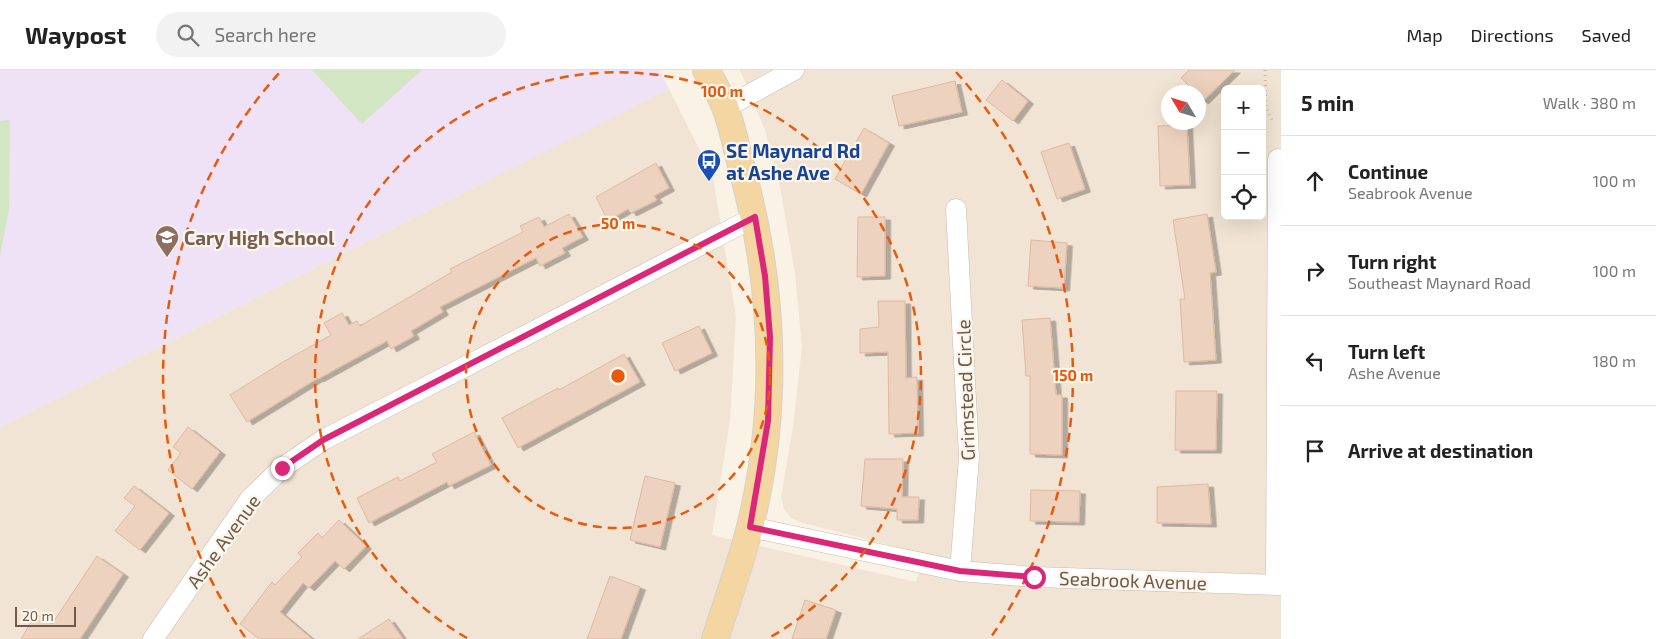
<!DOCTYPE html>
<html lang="en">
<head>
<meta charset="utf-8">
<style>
  :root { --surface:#fff; --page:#f2f2f2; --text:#222; --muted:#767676; --line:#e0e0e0 }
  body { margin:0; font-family:"Exo 2",sans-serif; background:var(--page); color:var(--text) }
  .controls { position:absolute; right:15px; top:15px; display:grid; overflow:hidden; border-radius:8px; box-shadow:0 5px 20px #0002 }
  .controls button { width:45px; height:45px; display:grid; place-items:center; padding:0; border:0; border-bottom:1px solid var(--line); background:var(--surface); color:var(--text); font:25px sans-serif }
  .compass { position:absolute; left:1161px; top:15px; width:45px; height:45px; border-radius:50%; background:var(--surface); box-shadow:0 5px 20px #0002; rotate:308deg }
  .scale { position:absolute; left:15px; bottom:12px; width:61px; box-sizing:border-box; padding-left:5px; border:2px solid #70594c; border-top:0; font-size:14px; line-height:18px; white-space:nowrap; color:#70594c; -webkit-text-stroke:4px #fdf6ea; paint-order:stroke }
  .stop { position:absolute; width:15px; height:15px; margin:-11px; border:4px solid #db2777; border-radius:50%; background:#fff }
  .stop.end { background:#db2777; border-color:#fff; box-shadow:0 1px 5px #0008 }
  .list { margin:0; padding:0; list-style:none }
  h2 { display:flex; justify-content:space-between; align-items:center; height:65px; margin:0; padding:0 20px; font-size:21px }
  h2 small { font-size:16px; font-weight:400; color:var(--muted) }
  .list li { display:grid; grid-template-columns:32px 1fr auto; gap:15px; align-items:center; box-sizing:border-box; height:90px; padding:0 20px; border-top:1px solid var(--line) }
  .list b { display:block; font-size:19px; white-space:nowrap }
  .list p { margin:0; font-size:16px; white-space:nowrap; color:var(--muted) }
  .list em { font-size:16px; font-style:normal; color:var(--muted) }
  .icon { flex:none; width:28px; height:28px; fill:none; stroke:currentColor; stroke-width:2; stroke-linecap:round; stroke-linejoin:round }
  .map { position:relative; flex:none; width:1281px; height:569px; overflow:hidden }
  header { display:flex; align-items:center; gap:30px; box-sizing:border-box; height:70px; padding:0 25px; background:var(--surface); border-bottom:1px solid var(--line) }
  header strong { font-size:24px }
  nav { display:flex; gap:28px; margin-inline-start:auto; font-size:18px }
  .search { width:350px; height:45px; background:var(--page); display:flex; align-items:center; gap:12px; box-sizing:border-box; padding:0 18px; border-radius:28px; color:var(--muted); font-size:19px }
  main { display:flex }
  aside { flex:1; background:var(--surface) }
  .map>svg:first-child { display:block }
</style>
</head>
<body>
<header>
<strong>Waypost</strong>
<div class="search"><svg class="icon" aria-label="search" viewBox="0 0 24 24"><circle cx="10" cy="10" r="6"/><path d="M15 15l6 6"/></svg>Search here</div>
<nav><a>Map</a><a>Directions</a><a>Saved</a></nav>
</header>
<main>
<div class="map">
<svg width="1281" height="569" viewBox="0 0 1281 569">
  <defs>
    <filter id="shadow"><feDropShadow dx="5.5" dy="3" stdDeviation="0" flood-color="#0004"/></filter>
  </defs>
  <rect width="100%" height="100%" fill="#faf2e5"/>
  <path fill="#f1e4d4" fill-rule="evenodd" d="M 740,0 L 1281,0 L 1281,569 L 0,569 L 0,357 L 669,19 L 713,107 L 736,247 L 730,350 L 712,465 L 916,512 L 924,484 L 800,452 L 790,447 L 784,439 L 781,427 L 793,357 L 802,276 L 795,204 L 780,117 L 765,60 ZM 1225,19 L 1262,19 L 1262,146 L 1225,146 ZM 1168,22 L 1198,22 L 1198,52 L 1168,52 Z"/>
  <path fill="#efe1f6" d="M 0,0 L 660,0 L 669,19 L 0,357 Z"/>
  <path fill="#d2e6c4" d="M 312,0 L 422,0 L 362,54 Z
    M 10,50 L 9,139 L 0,186 L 0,51 Z"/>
  <path fill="#edd2bf" stroke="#deb9a0" filter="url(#shadow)" d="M 1189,0 L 1235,0 L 1203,31 L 1198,27 L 1198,22 L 1195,22 L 1181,8 Z
    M 1002,10 L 1028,31 L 1013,51 L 986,30 Z
    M 955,11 L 962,42 L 899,56 L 892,26 Z
    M 1187,55 L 1190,115 L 1160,116 L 1158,56 Z
    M 864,58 L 889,73 L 861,124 L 835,109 Z
    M 1069,73 L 1085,119 L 1057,129 L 1041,82 Z
    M 656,93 L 669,118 L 654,126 L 657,130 L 631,143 L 628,139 L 608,151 L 596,127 Z
    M 569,144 L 583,167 L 562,178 L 565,183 L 540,196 L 536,188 L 440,237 L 443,242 L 411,261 L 414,266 L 391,279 L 387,271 L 318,309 L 318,308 L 247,352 L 230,325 L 283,292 L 331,265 L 324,253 L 342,243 L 349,255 L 357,251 L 360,256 L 452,202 L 450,199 L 523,162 L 520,156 L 539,147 L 544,157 Z
    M 1207,144 L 1216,202 L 1210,203 L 1216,290 L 1184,292 L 1180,229 L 1185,229 L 1173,150 Z
    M 858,147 L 885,147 L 885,206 L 857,207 Z
    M 1031,170 L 1067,173 L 1064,218 L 1028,216 Z
    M 878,231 L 905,231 L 906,308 L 917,307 L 918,363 L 889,364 L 888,282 L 860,283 L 860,259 L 879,257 Z
    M 1050,248 L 1056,325 L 1062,325 L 1062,385 L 1030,384 L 1030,306 L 1026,306 L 1022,250 Z
    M 699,256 L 712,283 L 675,301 L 662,273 Z
    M 624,284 L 640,312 L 518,378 L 502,348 L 558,318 L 559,320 Z
    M 1176,321 L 1217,321 L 1216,380 L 1175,380 Z
    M 188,357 L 220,382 L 192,419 L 168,400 L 181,383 L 173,377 Z
    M 474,362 L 491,395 L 449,416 L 447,412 L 369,453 L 357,428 L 398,407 L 400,411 L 437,392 L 432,384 Z
    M 865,389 L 903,389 L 902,427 L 919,427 L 918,450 L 897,450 L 897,439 L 861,436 Z
    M 645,406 L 675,413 L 660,477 L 630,470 Z
    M 1208,414 L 1211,454 L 1157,453 L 1157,417 Z
    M 134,416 L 169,443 L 140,480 L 115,461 L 135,436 L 124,428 Z
    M 1031,420 L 1080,421 L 1079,452 L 1030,451 Z
    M 339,450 L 366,476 L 344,499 L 335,491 L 309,518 L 303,513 L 280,542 L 312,569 L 259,569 L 240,554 L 272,512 L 275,515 L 302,487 L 298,483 L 318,463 L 322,468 Z
    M 97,486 L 123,504 L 80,569 L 21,569 L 36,544 L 52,554 Z
    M 610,506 L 640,517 L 621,569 L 587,569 Z
    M 805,530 L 836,540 L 826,569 L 792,569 Z
    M 389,549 L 403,569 L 358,569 Z"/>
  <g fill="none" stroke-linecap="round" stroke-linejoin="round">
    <g stroke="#cabaac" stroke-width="21">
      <path id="minor" d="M 725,38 L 794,0
        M 956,139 L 969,387 L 960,501
        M 750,457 L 960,501 L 1035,507 L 1281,515
        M 1276,514 L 1278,89
        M 153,569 L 250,429 L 282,398 L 323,370 L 755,147"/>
    </g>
    <g stroke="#d7d1cd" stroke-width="28">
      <path id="major" d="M 706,0 C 713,12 720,24 725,37 C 733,58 737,81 743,103 C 775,221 779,338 750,457 C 740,495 727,532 715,569"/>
    </g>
    <path stroke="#d2b5a2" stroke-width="3" stroke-dasharray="1 4" stroke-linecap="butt" d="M 1265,0 L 1266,38 L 1272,50"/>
    <use href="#minor" stroke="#fff" stroke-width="20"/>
    <use href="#major" stroke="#f3d6a2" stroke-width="26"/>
  </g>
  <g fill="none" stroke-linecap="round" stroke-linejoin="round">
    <path stroke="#db2777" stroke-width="6" d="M 282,398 L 323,370 L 755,147 L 765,206 L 770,267 L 768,351 L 750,457 L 960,501 L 1034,507"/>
  </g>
  <g fill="none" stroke="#e8590c" stroke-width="2.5" stroke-dasharray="9 6">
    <circle cx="618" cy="306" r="152"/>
    <path d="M467 568A303 303 0 1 1 769 568"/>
    <path d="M245 567A455 455 0 0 1 280 2M956 2A455 455 0 0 1 991 567"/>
  </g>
  <defs>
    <g id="bus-pin" transform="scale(1.25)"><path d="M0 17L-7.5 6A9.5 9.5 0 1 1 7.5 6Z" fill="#1a4fb4" stroke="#fdf6ea"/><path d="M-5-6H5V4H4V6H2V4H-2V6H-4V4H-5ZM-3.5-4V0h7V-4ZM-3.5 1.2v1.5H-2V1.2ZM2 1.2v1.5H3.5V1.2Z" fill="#fff"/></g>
    <g id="school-pin" transform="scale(1.25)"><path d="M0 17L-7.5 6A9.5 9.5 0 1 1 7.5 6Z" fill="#8d6e63" stroke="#fdf6ea"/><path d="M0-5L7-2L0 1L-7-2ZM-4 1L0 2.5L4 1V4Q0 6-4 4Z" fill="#fff"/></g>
  </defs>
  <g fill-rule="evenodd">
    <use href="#bus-pin" x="709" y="91"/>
    <use href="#school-pin" x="167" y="167"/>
  </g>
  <g text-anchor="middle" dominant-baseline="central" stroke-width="4.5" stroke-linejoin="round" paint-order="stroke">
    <g font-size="19" font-weight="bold" fill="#164399" stroke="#fdf6ea" text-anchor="start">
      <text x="726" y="80">SE Maynard Rd<tspan x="726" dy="22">at Ashe Ave</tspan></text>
    </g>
    <g font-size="19" font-weight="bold" fill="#785e54" stroke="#fdf6ea" text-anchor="start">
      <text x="184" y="167">Cary High School</text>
    </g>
    <g font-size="19" fill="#70594c" stroke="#fdf6ea">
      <text transform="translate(965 320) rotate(-92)">Grimstead Circle</text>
      <text transform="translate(223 471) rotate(-54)">Ashe Avenue</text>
      <text transform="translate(1133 510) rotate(2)">Seabrook Avenue</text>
    </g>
  </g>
  <circle cx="618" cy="306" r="8" fill="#e8590c" stroke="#fdf6ea" stroke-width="2.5"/>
  <g font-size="15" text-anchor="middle" font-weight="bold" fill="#e8590c" stroke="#fdf6ea" stroke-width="4.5" stroke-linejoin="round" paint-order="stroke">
    <text x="722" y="27">100 m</text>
    <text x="618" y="159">50 m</text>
    <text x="1073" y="311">150 m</text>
  </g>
</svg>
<div class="controls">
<button>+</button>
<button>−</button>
<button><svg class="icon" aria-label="locate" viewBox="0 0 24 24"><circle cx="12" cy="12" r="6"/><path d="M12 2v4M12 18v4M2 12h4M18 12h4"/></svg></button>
</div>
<svg class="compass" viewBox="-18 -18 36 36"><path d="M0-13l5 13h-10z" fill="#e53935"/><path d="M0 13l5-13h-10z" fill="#767676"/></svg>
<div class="scale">20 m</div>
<div class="stop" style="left:1034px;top:507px"></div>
<div class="stop end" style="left:282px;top:398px"></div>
</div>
<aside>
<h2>5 min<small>Walk · 380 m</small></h2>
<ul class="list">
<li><svg class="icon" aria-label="ahead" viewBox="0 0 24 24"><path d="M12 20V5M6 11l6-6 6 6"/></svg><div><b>Continue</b><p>Seabrook Avenue</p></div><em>100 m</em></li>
<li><svg class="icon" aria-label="right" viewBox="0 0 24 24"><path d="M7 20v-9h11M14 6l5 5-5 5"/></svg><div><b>Turn right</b><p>Southeast Maynard Road</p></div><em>100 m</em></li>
<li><svg class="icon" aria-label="left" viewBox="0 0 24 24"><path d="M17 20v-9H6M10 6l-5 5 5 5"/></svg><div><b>Turn left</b><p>Ashe Avenue</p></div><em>180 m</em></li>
<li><svg class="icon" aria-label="arrive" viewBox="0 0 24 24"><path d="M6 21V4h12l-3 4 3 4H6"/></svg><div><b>Arrive at destination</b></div></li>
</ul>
</aside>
</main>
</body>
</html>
